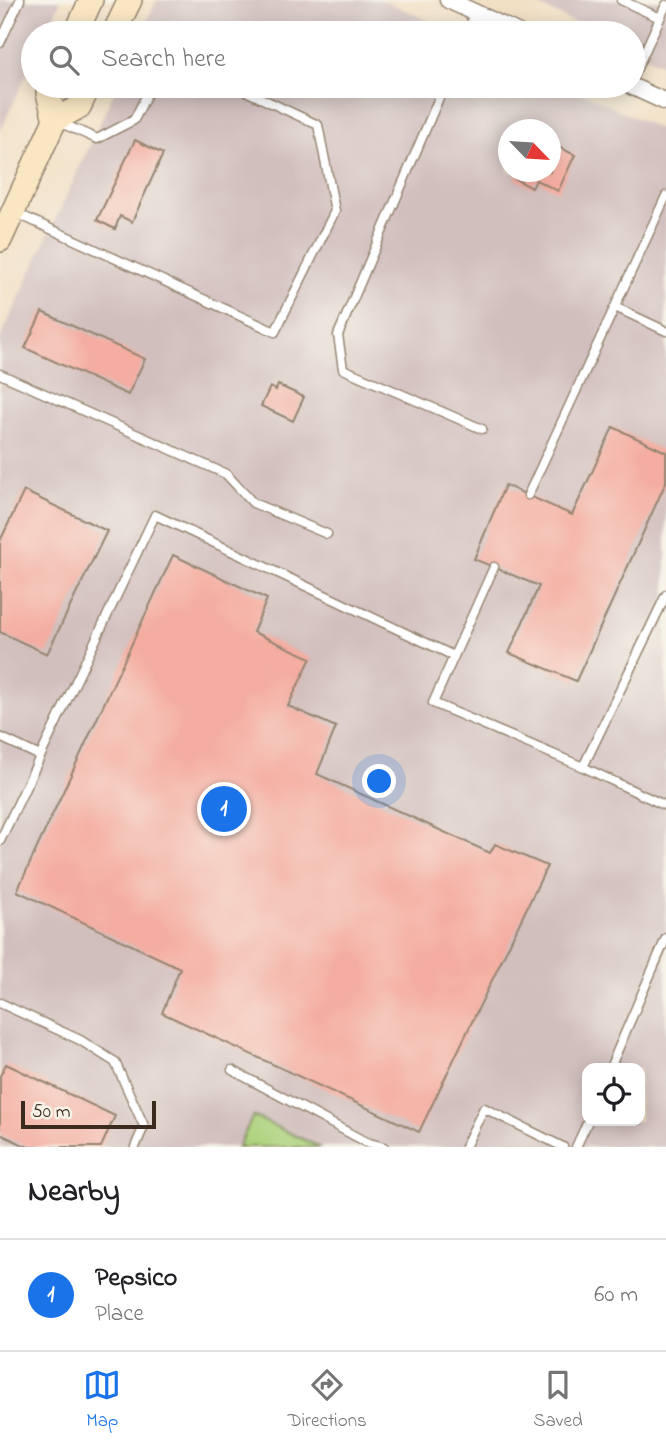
<!DOCTYPE html>
<html lang="en">
<head>
<meta charset="utf-8">
<style>
  :root { --surface:#fff; --page:#f6f6f6; --text:#202124; --muted:#757577; --line:#e0e0e0; --accent:#1a73e8 }
  body { margin:0; font-family:"Indie Flower",sans-serif; background:var(--page); color:var(--text) }
  .controls { position:absolute; right:21px; bottom:21px; display:grid; overflow:hidden; border-radius:14px; box-shadow:0 4px 18px #0003 }
  .controls button { width:63px; height:63px; display:grid; place-items:center; padding:0; border:0; border-bottom:2px solid var(--line); background:var(--surface); color:var(--text); font:35px sans-serif }
  .compass { position:absolute; left:498px; top:119px; width:63px; height:63px; border-radius:50%; background:var(--surface); box-shadow:0 4px 18px #0003; rotate:115deg }
  .scale { position:absolute; left:21px; bottom:18px; width:135px; box-sizing:border-box; padding-left:7px; border:4px solid #3b2a1e; border-top:0; font-size:19px; line-height:24px; white-space:nowrap; color:#3b2a1e; -webkit-text-stroke:5px #f7f3e8; paint-order:stroke }
  .you { position:absolute; left:380px; top:782px; width:24px; height:24px; margin:-18px; border:5px solid #fff; border-radius:50%; background:#1a73e8; box-shadow:0 0 0 10px #1a73e833 }
  .badge { display:grid; place-items:center; width:46px; height:46px; border-radius:50%; background:var(--accent); color:#fff; font-size:23px; font-weight:700 }
  .pin { position:absolute; translate:-50% -50%; border:4px solid #fff; box-shadow:0 2px 7px #0006 }
  .list { margin:0; padding:0; list-style:none }
  h2 { display:flex; justify-content:space-between; align-items:center; height:91px; margin:0; padding:0 28px; font-size:30px }
  h2 small { font-size:23px; font-weight:400; color:var(--muted) }
  .list li { display:grid; grid-template-columns:46px 1fr auto; gap:21px; align-items:center; box-sizing:border-box; height:112px; padding:0 28px; border-top:2px solid var(--line) }
  .list b { display:block; font-size:26px; white-space:nowrap }
  .list p { margin:0; font-size:23px; white-space:nowrap; color:var(--muted) }
  .list em { font-size:23px; font-style:normal; color:var(--muted) }
  .icon { flex:none; width:38px; height:38px; fill:none; stroke:currentColor; stroke-width:2; stroke-linecap:round; stroke-linejoin:round }
  .map { position:relative; flex:none; width:666px; height:1147px; overflow:hidden }
  .search { position:absolute; background:var(--surface); box-shadow:0 4px 18px #0003; left:21px; right:21px; top:21px; height:77px; display:flex; align-items:center; gap:18px; box-sizing:border-box; padding:0 24px; border-radius:38px; color:var(--muted); font-size:26px }
  .sheet { height:203px; background:var(--surface) }
  nav { display:flex; justify-content:space-around; align-items:center; box-sizing:border-box; height:98px; border-top:2px solid var(--line); background:var(--surface); font-size:19px; color:var(--muted) }
  nav a { display:grid; justify-items:center; gap:4px }
  nav .on { color:var(--accent) }
  .map>svg:first-child { display:block }
</style>
</head>
<body>
<div class="map">
<svg width="666" height="1147" viewBox="0 0 666 1147">
  <rect width="100%" height="100%" fill="#f7f3e8"/>
  <filter id="ink" filterUnits="userSpaceOnUse"><feTurbulence type="fractalNoise" baseFrequency=".0143" numOctaves="2"/><feDisplacementMap in="SourceGraphic" scale="14" xChannelSelector="R" yChannelSelector="G"/><feConvolveMatrix kernelMatrix="1 2 1 2 8 2 1 2 1" color-interpolation-filters="sRGB"/></filter>
  <filter id="wash" filterUnits="userSpaceOnUse"><feTurbulence type="fractalNoise" baseFrequency=".00686" numOctaves="4" result="noise"/><feDisplacementMap in="SourceGraphic" scale="28" xChannelSelector="R" yChannelSelector="G"/><feGaussianBlur stdDeviation="1.57" result="paint"/><feColorMatrix in="noise" values="0 0 0 0 0 0 0 0 0 0 0 0 0 0 0 0 0 1.4 0 .05"/><feComposite in="paint" operator="in"/></filter>
  <g filter="url(#wash)">
    <rect width="100%" height="100%" fill="#f2e0c5"/>
    <path fill="#d1bfbe" fill-rule="evenodd" d="M 0,0 L 61,0 L 46,33 L 33,33 L 33,60 L 0,132 Z
      M 157,0 L 383,0 L 434,23 L 429,33 L 141,33 Z
      M 527,0 L 666,0 L 666,67 L 633,51 L 633,33 L 595,33 Z
      M 117,86 L 567,86 L 666,132 L 666,1147 L 320,1147 L 253,1116 L 238,1147 L 0,1147 L 0,339 ZM 508,130 L 550,130 L 550,172 L 508,172 ZM 587,1068 L 640,1068 L 640,1121 L 587,1121 Z"/>
    <path fill="#acd27c" stroke="#747e4d" stroke-width="2" d="M 253,1116 L 320,1147 L 238,1147 Z"/>
    <g id="blocks">
      <path fill="#f4ada0" d="M 135,140 L 163,154 L 132,222 L 120,216 L 115,229 L 97,220 Z
        M 550,143 L 575,155 L 558,191 L 536,180 L 532,188 L 515,179 L 518,172 L 550,172 Z
        M 42,312 L 145,359 L 128,395 L 25,348 Z
        M 278,385 L 304,397 L 293,421 L 261,406 L 270,387 L 276,390 Z
        M 613,427 L 666,452 L 666,482 L 576,681 L 509,653 L 539,586 L 474,559 L 505,485 L 572,515 Z
        M 24,491 L 107,531 L 47,654 L 0,632 L 0,541 Z
        M 173,555 L 267,599 L 253,632 L 311,658 L 288,706 L 336,727 L 317,774 L 490,853 L 495,844 L 547,866 L 419,1132 L 162,1013 L 180,968 L 17,891 Z
        M 6,1064 L 115,1116 L 101,1147 L 28,1147 L 0,1134 L 0,1076 Z"/>
    </g>
  </g>
  <g filter="url(#ink)">
    <use href="#blocks" fill-opacity="0" stroke="#968572" stroke-width="2"/>
    <g fill="none" stroke-linecap="round" stroke-linejoin="round">
      <g stroke="#968572" stroke-width="11">
        <path id="lane" d="M 621,0 L 660,18
          M 467,33 L 475,13
          M 0,43 L 20,0
          M 633,77 L 666,5
          M 444,86 L 338,335 L 343,369 L 482,429
          M 61,123 L 97,139 L 134,120 L 151,86
          M 16,213 L 275,332 L 335,211 L 318,125 L 235,86
          M 615,307 L 666,331
          M 0,374 L 226,474 L 253,503 L 327,534
          M 528,495 L 666,196
          M 494,567 L 433,703 L 583,767 L 666,806
          M 0,737 L 40,756
          M 583,767 L 666,595
          M 0,841 L 155,515 L 454,656
          M 0,1003 L 80,1040 L 115,1062 L 144,1126 L 135,1147
          M 610,1068 L 666,938
          M 232,1070 L 366,1142 L 384,1147
          M 465,1147 L 484,1108 L 563,1147
          M 576,1147 L 588,1121"/>
      </g>
      <g stroke="#968572" stroke-width="19">
        <path id="street" d="M 448,0 L 519,33
          M 631,86 L 666,102"/>
      </g>
      <g stroke="#968572" stroke-width="26">
        <path id="secondary" d="M 76,33 L 91,0
          M 114,33 L 130,0
          M 51,86 L 48,93 L 55,120
          M 0,240 L 55,120 L 79,107 L 89,86"/>
      </g>
      <use href="#lane" stroke="#fff" stroke-width="8"/>
      <use href="#street" stroke="#fff" stroke-width="16"/>
      <use href="#secondary" stroke="#f9e7c3" stroke-width="23"/>
    </g>
  </g>
</svg>
<div class="controls">
<button><svg class="icon" aria-label="locate" viewBox="0 0 24 24"><circle cx="12" cy="12" r="6"/><path d="M12 2v4M12 18v4M2 12h4M18 12h4"/></svg></button>
</div>
<svg class="compass" viewBox="-18 -18 36 36"><path d="M0-13l5 13h-10z" fill="#e53935"/><path d="M0 13l5-13h-10z" fill="#757577"/></svg>
<div class="scale">50 m</div>
<div class="you"></div>
<div class="pin badge" style="left:224px;top:809px">1</div>
<div class="search"><svg class="icon" aria-label="search" viewBox="0 0 24 24"><circle cx="10" cy="10" r="6"/><path d="M15 15l6 6"/></svg>Search here</div>
</div>
<section class="sheet">
<h2>Nearby<small></small></h2>
<ul class="list">
<li><span class="badge">1</span><div><b>Pepsico</b><p>Place</p></div><em>60 m</em></li>
</ul>
</section>
<nav>
<a class="on"><svg class="icon" aria-label="map" viewBox="0 0 24 24"><path d="M3 6l6-2 6 2 6-2v14l-6 2-6-2-6 2zM9 4v14M15 6v14"/></svg>Map</a>
<a><svg class="icon" aria-label="directions" viewBox="0 0 24 24"><path d="M12 3l9 9-9 9-9-9zM9 14v-3h6M13 9l2 2-2 2"/></svg>Directions</a>
<a><svg class="icon" aria-label="saved" viewBox="0 0 24 24"><path d="M7 4h10v16l-5-4-5 4z"/></svg>Saved</a>
</nav>
</body>
</html>
